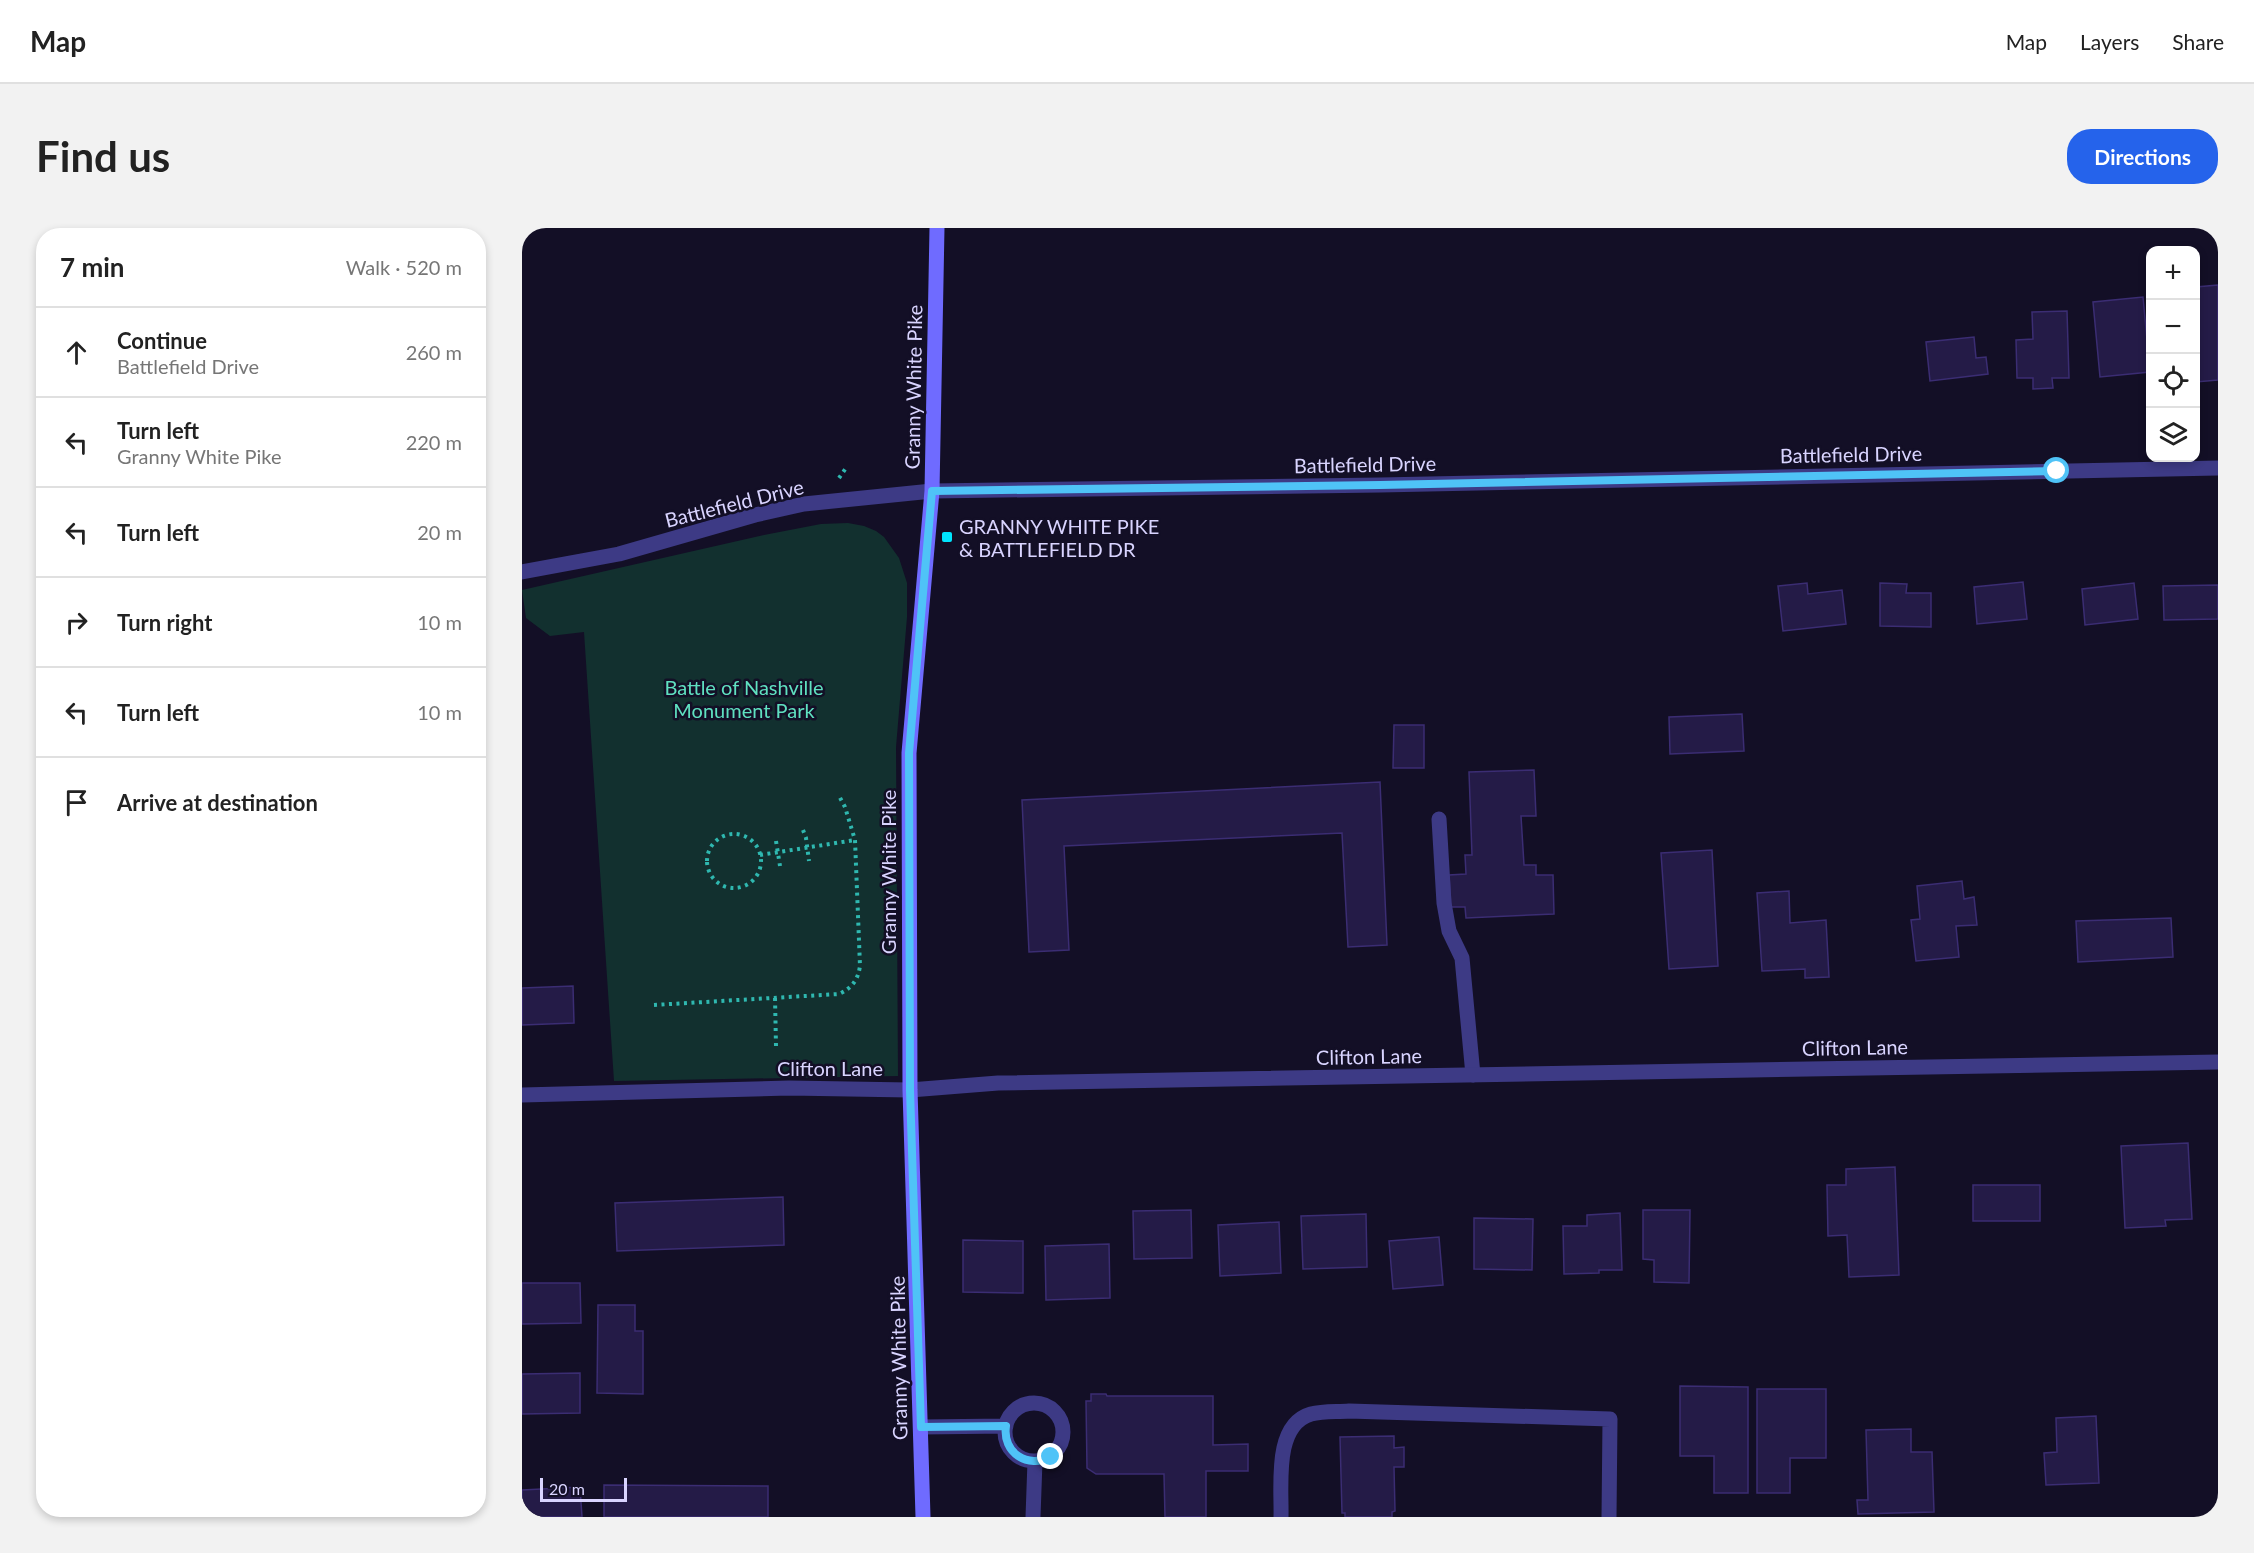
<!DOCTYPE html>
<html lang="en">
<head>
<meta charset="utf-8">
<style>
  :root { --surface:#fff; --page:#f2f2f2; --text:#222; --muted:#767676; --line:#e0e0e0; --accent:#2563eb }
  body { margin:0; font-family:Lato,sans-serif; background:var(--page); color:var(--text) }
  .controls { position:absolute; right:18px; top:18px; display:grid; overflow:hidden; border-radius:12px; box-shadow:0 3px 9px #0003 }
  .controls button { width:54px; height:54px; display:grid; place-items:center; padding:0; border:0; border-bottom:2px solid var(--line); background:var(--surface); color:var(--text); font:30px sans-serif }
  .scale { position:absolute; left:18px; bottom:15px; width:87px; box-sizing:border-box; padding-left:6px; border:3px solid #d9d4ff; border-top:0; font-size:16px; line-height:21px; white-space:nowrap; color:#d9d4ff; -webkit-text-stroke:4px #130f26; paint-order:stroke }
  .stop { position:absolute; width:18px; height:18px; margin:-14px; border:4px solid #4fc3f7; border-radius:50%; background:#fff }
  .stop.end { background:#4fc3f7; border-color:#fff; box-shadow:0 2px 6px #0008 }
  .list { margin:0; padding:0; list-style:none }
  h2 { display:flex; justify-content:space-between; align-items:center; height:78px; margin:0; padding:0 24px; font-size:26px }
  h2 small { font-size:20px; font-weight:400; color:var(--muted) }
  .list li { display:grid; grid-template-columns:39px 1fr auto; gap:18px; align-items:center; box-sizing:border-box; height:90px; padding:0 24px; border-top:2px solid var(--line) }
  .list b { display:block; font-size:22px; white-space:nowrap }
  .list p { margin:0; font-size:20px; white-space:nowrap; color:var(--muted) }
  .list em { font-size:20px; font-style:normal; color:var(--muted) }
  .icon { flex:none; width:33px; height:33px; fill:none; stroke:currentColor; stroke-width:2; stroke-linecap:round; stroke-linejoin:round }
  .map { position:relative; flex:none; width:1696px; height:1289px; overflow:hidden; border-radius:24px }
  header { display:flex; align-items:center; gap:36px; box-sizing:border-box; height:84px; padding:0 30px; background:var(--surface); border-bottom:2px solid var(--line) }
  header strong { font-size:28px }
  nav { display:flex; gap:33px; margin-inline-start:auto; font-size:21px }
  .intro { display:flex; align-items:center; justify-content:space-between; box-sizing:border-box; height:144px; padding:0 36px }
  h1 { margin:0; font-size:42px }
  .button { padding:15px 27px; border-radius:24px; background:var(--accent); color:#fff; font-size:21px; font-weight:700 }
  main { display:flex; gap:36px; padding:0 36px }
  aside { flex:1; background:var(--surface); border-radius:24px; box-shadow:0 3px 9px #0003 }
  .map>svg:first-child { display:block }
</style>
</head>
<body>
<header>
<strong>Map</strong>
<nav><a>Map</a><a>Layers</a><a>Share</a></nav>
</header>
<div class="intro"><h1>Find us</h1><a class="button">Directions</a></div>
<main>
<aside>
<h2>7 min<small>Walk · 520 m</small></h2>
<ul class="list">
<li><svg class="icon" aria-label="ahead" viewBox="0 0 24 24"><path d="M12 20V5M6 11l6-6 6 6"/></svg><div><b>Continue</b><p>Battlefield Drive</p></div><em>260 m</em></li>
<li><svg class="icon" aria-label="left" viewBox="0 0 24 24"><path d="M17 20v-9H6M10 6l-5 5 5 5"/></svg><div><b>Turn left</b><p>Granny White Pike</p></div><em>220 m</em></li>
<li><svg class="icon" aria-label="left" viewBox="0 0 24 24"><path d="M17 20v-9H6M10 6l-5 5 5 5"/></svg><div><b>Turn left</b></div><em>20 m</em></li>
<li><svg class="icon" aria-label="right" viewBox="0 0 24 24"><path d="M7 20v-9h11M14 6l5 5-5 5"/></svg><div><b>Turn right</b></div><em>10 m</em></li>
<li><svg class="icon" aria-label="left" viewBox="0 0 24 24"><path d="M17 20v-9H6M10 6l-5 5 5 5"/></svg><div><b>Turn left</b></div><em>10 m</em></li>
<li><svg class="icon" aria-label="arrive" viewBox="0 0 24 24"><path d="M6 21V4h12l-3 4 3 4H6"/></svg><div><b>Arrive at destination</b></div></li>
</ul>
</aside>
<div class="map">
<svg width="1696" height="1289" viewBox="0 0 1696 1289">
  <rect width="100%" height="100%" fill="#130f26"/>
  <path fill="#12302f" d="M 326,295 L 342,298 L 354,303 L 362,309 L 377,330 L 385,355 L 385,389 L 374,519 L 376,848 L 92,853 L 62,404 L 28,408 L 4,390 L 0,362 L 242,307 L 299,296 Z"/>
  <path fill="#241b47" stroke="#3b2d73" stroke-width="1.5" d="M 1696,57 L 1696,152 L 1674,154 L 1674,59 Z
    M 1621,69 L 1628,144 L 1578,149 L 1571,74 Z
    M 1545,83 L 1547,150 L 1530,150 L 1531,160 L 1511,161 L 1511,150 L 1495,150 L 1494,112 L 1511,111 L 1510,84 Z
    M 1452,109 L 1454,130 L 1464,129 L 1466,146 L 1408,153 L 1404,114 Z
    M 1501,354 L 1505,391 L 1455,396 L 1452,359 Z
    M 1285,355 L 1286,366 L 1320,362 L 1324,396 L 1261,403 L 1256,358 Z
    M 1358,355 L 1385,356 L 1384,365 L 1409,365 L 1409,399 L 1358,398 Z
    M 1612,355 L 1616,391 L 1563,397 L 1560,361 Z
    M 1696,357 L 1696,391 L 1642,392 L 1641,358 Z
    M 1220,486 L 1222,523 L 1148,526 L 1147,489 Z
    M 872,497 L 902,497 L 902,540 L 871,540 Z
    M 1012,542 L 1014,588 L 999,588 L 1002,637 L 1014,637 L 1014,647 L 1031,647 L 1032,686 L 944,690 L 943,679 L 929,679 L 927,647 L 944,646 L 943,627 L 950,627 L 947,544 Z
    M 858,554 L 865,717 L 826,719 L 820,605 L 542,618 L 547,722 L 507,724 L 500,572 Z
    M 1190,622 L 1196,738 L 1147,741 L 1139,625 Z
    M 1440,653 L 1442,671 L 1452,669 L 1455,697 L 1434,698 L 1437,729 L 1394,733 L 1389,692 L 1398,691 L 1395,658 Z
    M 1267,663 L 1268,695 L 1304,692 L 1307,749 L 1283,750 L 1283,741 L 1240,743 L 1235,665 Z
    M 1649,690 L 1651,729 L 1556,734 L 1554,693 Z
    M 51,758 L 52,795 L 0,797 L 0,760 Z
    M 1666,915 L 1670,991 L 1643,992 L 1644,998 L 1603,1000 L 1599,918 Z
    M 1373,939 L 1377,1047 L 1327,1049 L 1325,1007 L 1306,1008 L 1305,957 L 1324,957 L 1324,941 Z
    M 1451,957 L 1518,957 L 1518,993 L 1451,993 Z
    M 261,969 L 262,1017 L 95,1023 L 93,975 Z
    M 669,982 L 670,1030 L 612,1031 L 611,983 Z
    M 1121,982 L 1168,982 L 1167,1055 L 1132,1054 L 1132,1032 L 1121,1031 Z
    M 1098,985 L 1100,1042 L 1077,1042 L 1077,1045 L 1042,1046 L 1041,998 L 1065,998 L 1065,987 Z
    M 844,986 L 845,1039 L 781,1041 L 779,988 Z
    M 952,990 L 1011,991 L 1010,1042 L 952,1041 Z
    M 757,994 L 759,1045 L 698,1048 L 696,997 Z
    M 917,1009 L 921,1057 L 871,1061 L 867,1013 Z
    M 441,1012 L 501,1013 L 501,1065 L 441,1064 Z
    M 587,1016 L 588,1070 L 524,1072 L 523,1018 Z
    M 0,1055 L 58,1055 L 59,1095 L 0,1096 Z
    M 76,1077 L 113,1077 L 113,1103 L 121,1103 L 121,1166 L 75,1165 Z
    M 58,1145 L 58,1185 L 0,1186 L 0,1146 Z
    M 1158,1158 L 1226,1159 L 1226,1265 L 1192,1265 L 1192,1228 L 1158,1228 Z
    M 1235,1161 L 1304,1161 L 1304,1230 L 1268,1230 L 1268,1265 L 1235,1265 Z
    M 569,1166 L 584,1166 L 585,1168 L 691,1168 L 691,1217 L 726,1216 L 726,1243 L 684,1243 L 684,1289 L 643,1289 L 642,1246 L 574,1246 L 565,1240 L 564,1173 L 569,1173 Z
    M 1574,1188 L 1577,1255 L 1524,1257 L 1522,1225 L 1535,1224 L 1534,1190 Z
    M 1389,1201 L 1389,1224 L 1410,1224 L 1412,1284 L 1336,1286 L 1335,1272 L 1346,1272 L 1344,1202 Z
    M 872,1208 L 872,1220 L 882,1219 L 882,1239 L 872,1239 L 873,1283 L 870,1284 L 870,1289 L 823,1289 L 823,1285 L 820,1285 L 818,1209 Z
    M 82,1257 L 246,1258 L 246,1289 L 82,1289 Z
    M 58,1259 L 60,1289 L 0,1289 L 0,1262 Z"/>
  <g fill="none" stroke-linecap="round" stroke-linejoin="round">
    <path stroke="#2fb8b0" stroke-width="4" stroke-dasharray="3 4.5" stroke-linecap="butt" d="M 317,250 L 324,240
      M 281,602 L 284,610 L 287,633
      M185 633a27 27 0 1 1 54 0a27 27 0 1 1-54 0Z
      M 254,613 L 258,638
      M 238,627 L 333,612
      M 253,770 L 254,818
      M 132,777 L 317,766 C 330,760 336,752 338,738 L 333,612 L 323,579 L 316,566"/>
    <path stroke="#3d3a85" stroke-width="15" d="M 917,591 L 922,675 L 927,703 L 940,730 L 951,847
      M483 1204a29 29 0 1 1 58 0a29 29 0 1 1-58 0Z
      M 399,1199 L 484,1198
      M 511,1289 L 513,1233
      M 759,1289 C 760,1259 751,1197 789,1186 C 801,1183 814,1184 827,1183 L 1088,1191 L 1087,1289"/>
    <path stroke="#3d3a85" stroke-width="15" d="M 0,344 L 97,326 L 233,287 L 282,276 L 410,263 L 858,257 L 1696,240
      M 0,867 L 267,860 L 388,862 L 476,855 L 1696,834"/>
    <path stroke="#6f6bff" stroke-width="15" d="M 401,1289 L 388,862 L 387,525 L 410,263 L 415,0"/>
  </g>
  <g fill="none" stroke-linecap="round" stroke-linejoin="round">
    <path stroke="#4fc3f7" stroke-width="8" d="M 529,1229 C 506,1241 480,1225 484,1198 L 399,1199 L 388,862 L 387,525 L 410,263 L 858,257 L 1535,243"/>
  </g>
  <rect fill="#00e5ff" stroke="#130f26" stroke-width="2" x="419" y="303" width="12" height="12" rx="3"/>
  <g text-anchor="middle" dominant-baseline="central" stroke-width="5" stroke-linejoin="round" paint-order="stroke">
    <g font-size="20" fill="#d9d4ff" stroke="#130f26">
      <text transform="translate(391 159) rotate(-89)">Granny White Pike</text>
      <text transform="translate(1329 226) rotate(-1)">Battlefield Drive</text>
      <text transform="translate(843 236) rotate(-1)">Battlefield Drive</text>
      <text transform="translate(212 275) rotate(-14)">Battlefield Drive</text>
      <text transform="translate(366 644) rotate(-90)">Granny White Pike</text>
      <text transform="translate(1333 819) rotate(-1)">Clifton Lane</text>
      <text transform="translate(847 828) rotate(-1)">Clifton Lane</text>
      <text x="308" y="840">Clifton Lane</text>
      <text transform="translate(376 1130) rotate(-91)">Granny White Pike</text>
    </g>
    <g font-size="20" fill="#d9d4ff" stroke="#130f26" text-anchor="start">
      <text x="437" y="298">GRANNY WHITE PIKE<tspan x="437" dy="23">&amp; BATTLEFIELD DR</tspan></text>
    </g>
    <g font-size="20" fill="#5fe0c0" stroke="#130f26">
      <text x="222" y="459">Battle of Nashville<tspan x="222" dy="23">Monument Park</tspan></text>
    </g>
  </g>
</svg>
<div class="controls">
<button>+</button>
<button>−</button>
<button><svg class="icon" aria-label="locate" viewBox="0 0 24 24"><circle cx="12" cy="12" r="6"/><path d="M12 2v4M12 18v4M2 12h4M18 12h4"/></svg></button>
<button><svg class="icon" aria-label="layers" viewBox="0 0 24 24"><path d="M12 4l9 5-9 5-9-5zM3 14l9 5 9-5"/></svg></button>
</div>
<div class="scale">20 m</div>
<div class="stop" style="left:1535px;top:243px"></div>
<div class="stop end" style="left:529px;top:1229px"></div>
</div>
</main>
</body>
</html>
